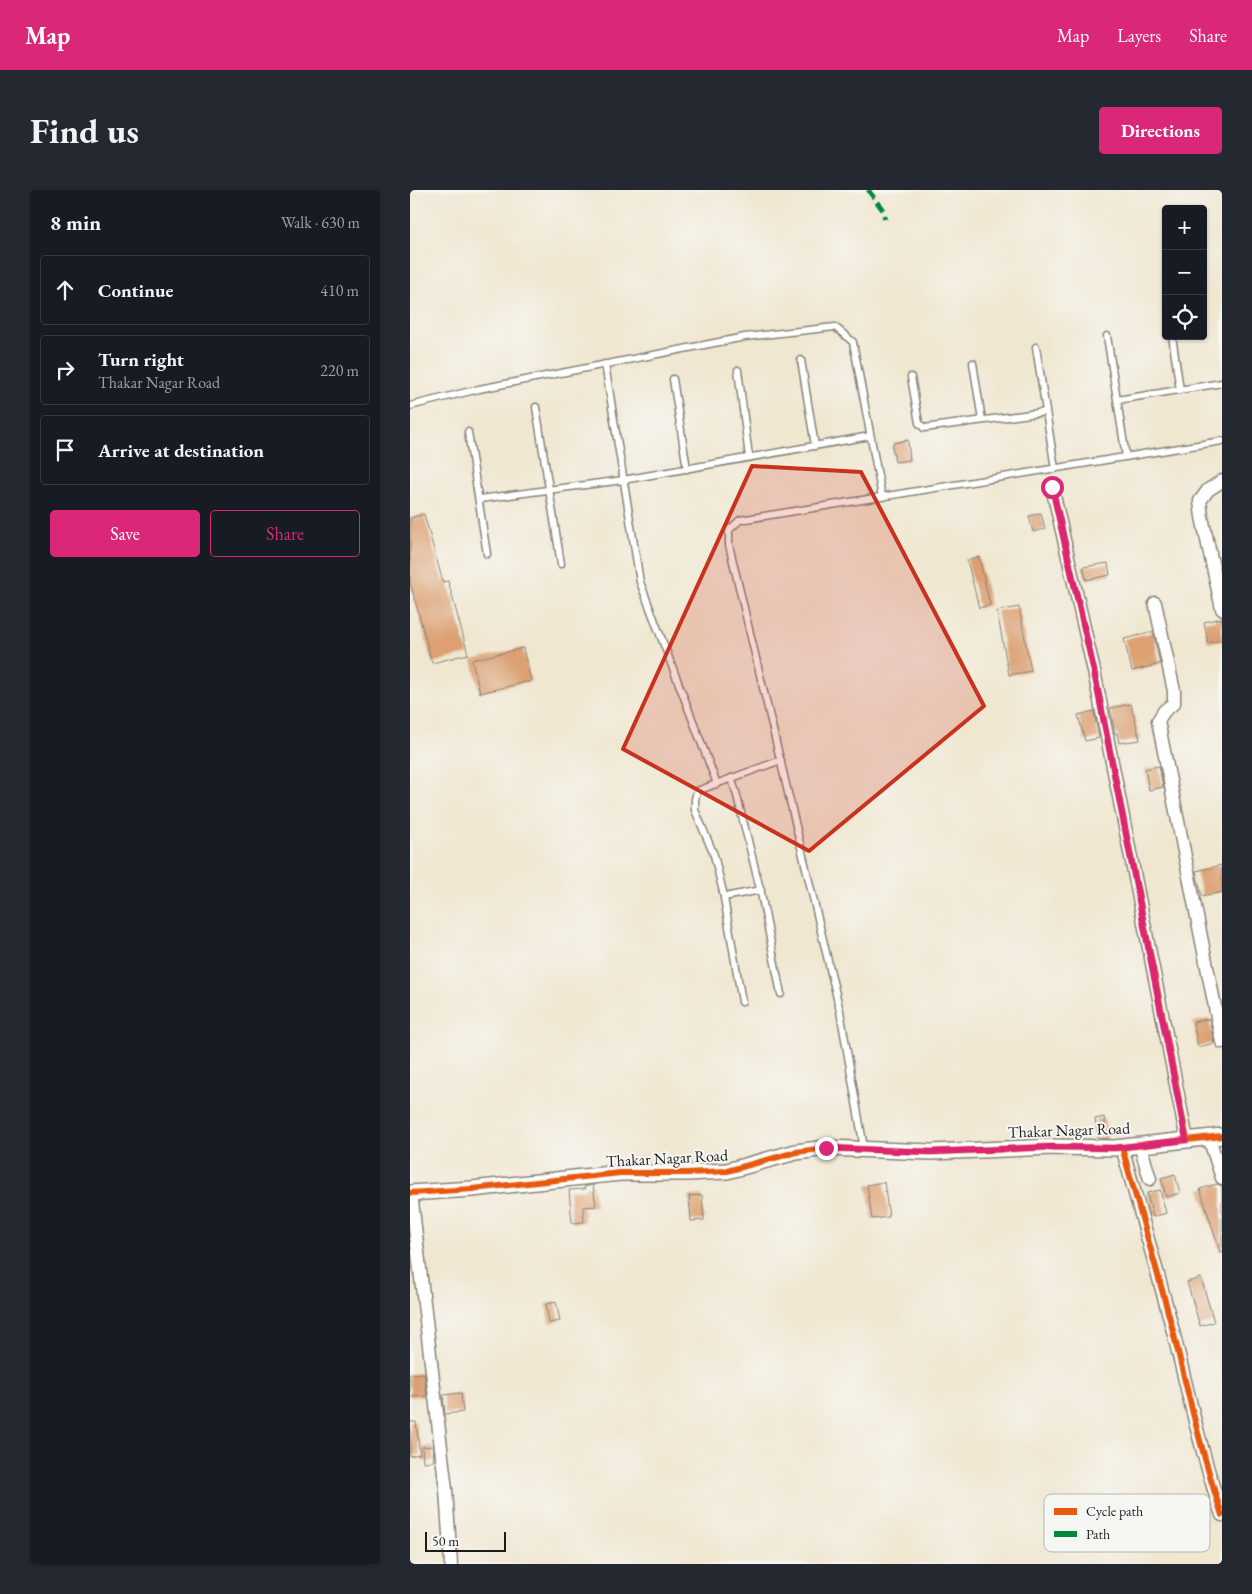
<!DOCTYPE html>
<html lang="en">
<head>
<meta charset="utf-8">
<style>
  :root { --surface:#171b24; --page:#242831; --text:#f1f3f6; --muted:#9ea1a6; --line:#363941; --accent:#db2777 }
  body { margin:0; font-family:"EB Garamond",serif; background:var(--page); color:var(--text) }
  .controls { position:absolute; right:15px; top:15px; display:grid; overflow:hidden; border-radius:5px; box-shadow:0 1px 4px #0004 }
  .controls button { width:45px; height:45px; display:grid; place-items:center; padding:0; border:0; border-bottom:1px solid var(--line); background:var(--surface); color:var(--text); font:25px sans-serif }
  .scale { position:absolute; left:15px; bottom:12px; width:81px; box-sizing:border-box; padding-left:5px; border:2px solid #1c1c1c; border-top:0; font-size:14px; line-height:18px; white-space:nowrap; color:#1c1c1c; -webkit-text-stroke:4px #f6f6f2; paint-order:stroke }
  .stop { position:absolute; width:15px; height:15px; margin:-11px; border:4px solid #db2777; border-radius:50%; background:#fff }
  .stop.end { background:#db2777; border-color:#fff; box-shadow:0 1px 5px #0008 }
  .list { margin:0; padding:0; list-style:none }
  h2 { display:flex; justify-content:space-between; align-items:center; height:65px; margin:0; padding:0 20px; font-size:21px }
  h2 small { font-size:16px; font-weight:400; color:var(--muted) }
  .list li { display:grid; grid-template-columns:32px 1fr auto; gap:15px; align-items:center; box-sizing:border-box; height:70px; margin:0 10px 10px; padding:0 10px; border:1px solid var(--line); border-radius:5px }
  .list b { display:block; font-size:19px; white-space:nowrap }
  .list p { margin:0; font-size:16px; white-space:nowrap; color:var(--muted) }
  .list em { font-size:16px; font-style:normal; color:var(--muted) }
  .actions { display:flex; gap:10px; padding:15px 20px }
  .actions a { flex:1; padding:11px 0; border:1px solid var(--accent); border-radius:5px; text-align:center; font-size:18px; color:var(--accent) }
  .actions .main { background:var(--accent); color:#fff }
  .icon { flex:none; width:28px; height:28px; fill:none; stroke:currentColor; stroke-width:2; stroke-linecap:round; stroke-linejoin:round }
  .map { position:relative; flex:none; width:812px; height:1374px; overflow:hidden; border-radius:5px }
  header { display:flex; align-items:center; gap:30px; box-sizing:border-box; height:70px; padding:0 25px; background:var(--accent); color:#fff }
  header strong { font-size:24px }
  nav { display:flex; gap:28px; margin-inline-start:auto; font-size:18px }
  .intro { display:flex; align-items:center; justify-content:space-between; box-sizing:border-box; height:120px; padding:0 30px }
  h1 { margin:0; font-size:35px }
  .button { padding:12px 22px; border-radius:5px; background:var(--accent); color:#fff; font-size:18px; font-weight:700 }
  main { display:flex; gap:30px; padding:0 30px }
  aside { flex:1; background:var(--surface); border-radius:5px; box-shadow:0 1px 4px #0004 }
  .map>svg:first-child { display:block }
</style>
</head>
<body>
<header>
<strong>Map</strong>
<nav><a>Map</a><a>Layers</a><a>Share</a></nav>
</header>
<div class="intro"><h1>Find us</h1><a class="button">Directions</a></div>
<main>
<aside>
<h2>8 min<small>Walk · 630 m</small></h2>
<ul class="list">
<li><svg class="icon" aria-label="ahead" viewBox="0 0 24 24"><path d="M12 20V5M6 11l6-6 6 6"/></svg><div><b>Continue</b></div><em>410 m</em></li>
<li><svg class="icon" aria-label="right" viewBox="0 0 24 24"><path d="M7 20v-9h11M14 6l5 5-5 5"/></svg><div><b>Turn right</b><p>Thakar Nagar Road</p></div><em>220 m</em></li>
<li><svg class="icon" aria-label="arrive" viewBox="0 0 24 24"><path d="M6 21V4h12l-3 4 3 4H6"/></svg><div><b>Arrive at destination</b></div></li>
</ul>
<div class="actions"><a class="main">Save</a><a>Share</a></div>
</aside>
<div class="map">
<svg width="812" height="1374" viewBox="0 0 812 1374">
  <rect width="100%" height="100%" fill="#f6f6f2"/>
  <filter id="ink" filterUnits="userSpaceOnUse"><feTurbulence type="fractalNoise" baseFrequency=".02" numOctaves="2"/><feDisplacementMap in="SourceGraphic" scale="10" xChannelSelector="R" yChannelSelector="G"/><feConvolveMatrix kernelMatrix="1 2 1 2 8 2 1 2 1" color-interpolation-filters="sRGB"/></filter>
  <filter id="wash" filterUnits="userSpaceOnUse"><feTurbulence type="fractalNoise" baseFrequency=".0096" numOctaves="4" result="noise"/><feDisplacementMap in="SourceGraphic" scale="20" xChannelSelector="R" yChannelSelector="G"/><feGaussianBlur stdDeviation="1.12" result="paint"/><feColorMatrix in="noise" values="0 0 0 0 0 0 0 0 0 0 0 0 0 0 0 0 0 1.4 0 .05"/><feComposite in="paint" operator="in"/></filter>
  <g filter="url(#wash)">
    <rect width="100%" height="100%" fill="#f0e7d1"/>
    <g id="blocks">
      <path fill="#dca072" d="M 498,250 L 500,270 L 485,272 L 482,256 L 484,253 Z
        M 631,323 L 635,339 L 623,342 L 619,326 Z
        M 14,324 L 33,392 L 38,391 L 58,464 L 22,473 L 0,392 L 0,328 Z
        M 569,367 L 580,415 L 569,418 L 557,370 Z
        M 698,373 L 700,385 L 676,390 L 673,377 Z
        M 609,417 L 621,481 L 599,485 L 587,421 Z
        M 812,428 L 812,450 L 798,453 L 794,432 Z
        M 743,442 L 750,474 L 722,481 L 714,449 Z
        M 113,458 L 121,491 L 70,503 L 62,470 Z
        M 721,514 L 730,550 L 709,553 L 707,543 L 705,544 L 700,518 Z
        M 684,521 L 689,548 L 675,551 L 668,525 Z
        M 749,576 L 753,597 L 739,600 L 735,579 Z
        M 812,675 L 812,702 L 792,706 L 786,681 Z
        M 799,829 L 804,853 L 788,857 L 783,832 Z
        M 694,927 L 698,949 L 688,948 L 685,929 Z
        M 765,984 L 770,1003 L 756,1007 L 751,988 Z
        M 474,992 L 479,1027 L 462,1029 L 457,995 Z
        M 807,994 L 812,996 L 812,1061 L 810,1062 L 790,999 Z
        M 183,995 L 186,1016 L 173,1017 L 174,1032 L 162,1033 L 159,1000 L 175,999 L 174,997 Z
        M 750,1000 L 756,1023 L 743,1027 L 737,1003 Z
        M 292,1005 L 294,1030 L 281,1031 L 279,1006 Z
        M 791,1088 L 804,1132 L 790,1136 L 777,1092 Z
        M 146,1112 L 150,1131 L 139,1133 L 136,1114 Z
        M 14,1183 L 17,1206 L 0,1207 L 0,1184 Z
        M 51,1203 L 53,1222 L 35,1224 L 33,1205 Z
        M 0,1232 L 6,1232 L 10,1264 L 0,1266 Z
        M 23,1256 L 24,1271 L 13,1272 L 12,1257 Z"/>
    </g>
  </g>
  <g filter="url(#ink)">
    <use href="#blocks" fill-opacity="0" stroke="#868276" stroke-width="1"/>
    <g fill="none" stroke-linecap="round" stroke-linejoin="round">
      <g stroke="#868276" stroke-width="9">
        <path id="service" d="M 697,146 L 716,267
          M 762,146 L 770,200
          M 626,157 L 645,279
          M 391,170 L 405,256
          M 563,173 L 572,230
          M 195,174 L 230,392 L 307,594
          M 328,180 L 339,267
          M 501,187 L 509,233 L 514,238 L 636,222
          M 263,189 L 277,279
          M 707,210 L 812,193
          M 0,216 L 69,199 L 335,147 L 425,137 L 443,152 L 472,307
          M 126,217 L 151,374
          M 58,242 L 77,364
          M 70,309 L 213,290 L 460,246
          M 321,588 L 326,602 L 351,703 L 371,804
          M 314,707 L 351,700
          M 332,812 L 313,702 L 304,665 L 285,620 L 285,609 L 287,601 L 371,570
          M 454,958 L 430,821 L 319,355 L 319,340 L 330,330 L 812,251"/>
      </g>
      <g stroke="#868276" stroke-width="15">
        <path id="minor" d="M 642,297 L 684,481 L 777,950
          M 745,413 L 764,501 L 764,513 L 754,521 L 748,531 L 812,852
          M 812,419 L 792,327 L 790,311 L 798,300 L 812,291
          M 799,948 L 812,988
          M 730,955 L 740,989
          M 712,957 C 729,1019 747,1079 763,1141 C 778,1203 792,1265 812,1325
          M 1,1003 L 36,1300 L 41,1374"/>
      </g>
      <g stroke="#868276" stroke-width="18">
        <path id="tertiary" d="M 0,1003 L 62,999 L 210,983 L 277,983 L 317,981 L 386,962 L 416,958 L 521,962 L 642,957 L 705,958 L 812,946"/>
      </g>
      <use href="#service" stroke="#fff" stroke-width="6"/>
      <use href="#minor" stroke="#fff" stroke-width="12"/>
      <use href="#tertiary" stroke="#fff" stroke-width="15"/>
      <path stroke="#00873e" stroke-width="5" stroke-dasharray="10 5" stroke-linecap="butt" d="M 458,0 L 473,20 L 475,29"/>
      <g stroke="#f6f6f2" stroke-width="9">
        <path id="cycleway" d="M 642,297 L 684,481 L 777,950
          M 712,957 C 729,1019 747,1079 763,1141 C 778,1203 792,1265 812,1325
          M 0,1003 L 62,999 L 210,983 L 277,983 L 317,981 L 386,962 L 416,958 L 521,962 L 642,957 L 705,958 L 812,946"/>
      </g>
      <use href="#cycleway" stroke="#e8590c" stroke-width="6"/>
    </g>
  </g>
  <g fill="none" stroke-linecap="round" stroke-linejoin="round" filter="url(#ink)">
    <path stroke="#db2777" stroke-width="6" d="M 416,958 L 521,962 L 642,957 L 704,958 L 776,950 L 684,481 L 642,297"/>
  </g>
  <path fill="#c8321e" fill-opacity="0.2" stroke="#c8321e" stroke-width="4" stroke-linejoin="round" d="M 342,276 L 451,282 L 574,516 L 399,661 L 213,559 Z"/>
  <g text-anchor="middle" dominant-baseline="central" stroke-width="4" stroke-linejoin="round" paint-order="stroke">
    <g font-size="16" fill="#1c1c1c" stroke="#f6f6f2">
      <text transform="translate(659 940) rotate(-2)">Thakar Nagar Road</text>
      <text transform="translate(257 968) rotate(-3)">Thakar Nagar Road</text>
    </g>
  </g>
  <rect x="634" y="1304" width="166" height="58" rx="8" fill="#f6f6f2" stroke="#b5b5b2" stroke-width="1"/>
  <rect x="644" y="1318" width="23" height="7" fill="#e8590c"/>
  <rect x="644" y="1341" width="23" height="6" fill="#00873e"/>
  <g font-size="14" fill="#1c1c1c">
    <text x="676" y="1326">Cycle path</text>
    <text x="676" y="1349">Path</text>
  </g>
</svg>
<div class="controls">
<button>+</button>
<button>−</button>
<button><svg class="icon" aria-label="locate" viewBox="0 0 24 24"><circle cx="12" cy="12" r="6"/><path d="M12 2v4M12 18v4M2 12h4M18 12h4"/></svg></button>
</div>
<div class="scale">50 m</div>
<div class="stop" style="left:642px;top:297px"></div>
<div class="stop end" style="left:416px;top:958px"></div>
</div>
</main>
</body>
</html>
